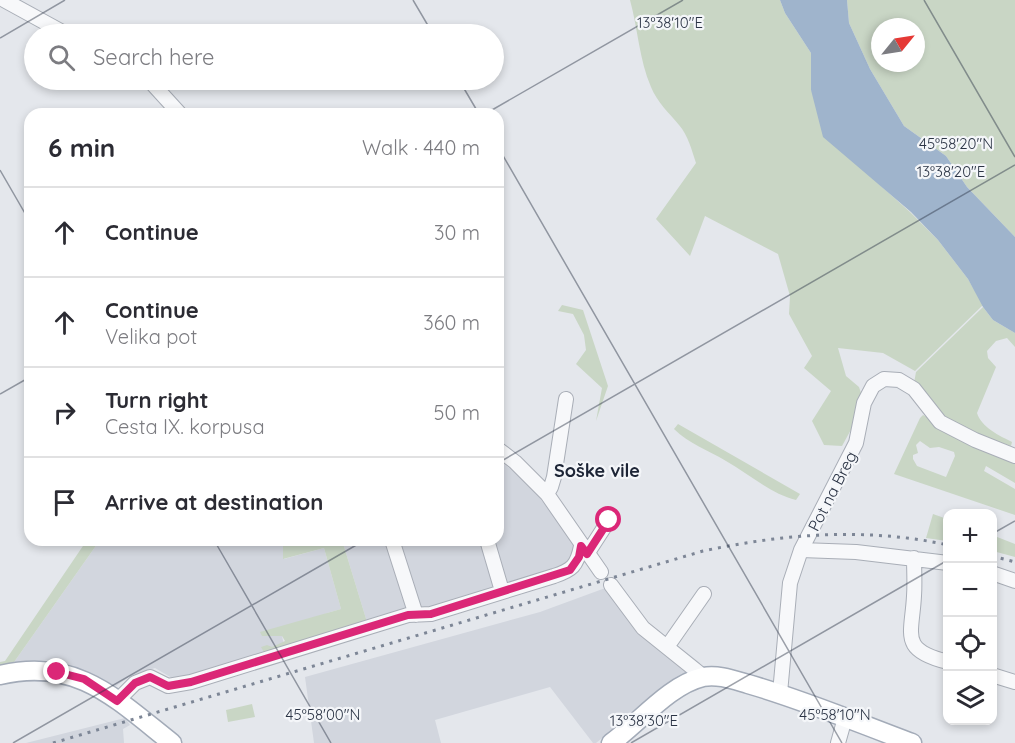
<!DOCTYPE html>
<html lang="en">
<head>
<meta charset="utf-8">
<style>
  :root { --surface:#fff; --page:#f7f7f7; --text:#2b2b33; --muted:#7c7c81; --line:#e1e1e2 }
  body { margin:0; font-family:Quicksand,sans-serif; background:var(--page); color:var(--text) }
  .controls { position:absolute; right:18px; bottom:18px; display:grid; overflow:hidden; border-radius:12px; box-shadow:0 3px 9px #0003 }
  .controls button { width:54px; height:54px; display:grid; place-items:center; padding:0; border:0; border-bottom:2px solid var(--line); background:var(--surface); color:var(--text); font:30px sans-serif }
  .compass { position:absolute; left:871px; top:18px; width:54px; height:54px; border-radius:50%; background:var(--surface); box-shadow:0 3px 9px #0003; rotate:60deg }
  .stop { position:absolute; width:18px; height:18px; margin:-14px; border:4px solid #db2777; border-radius:50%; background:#fff }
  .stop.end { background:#db2777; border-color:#fff; box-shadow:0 2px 6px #0008 }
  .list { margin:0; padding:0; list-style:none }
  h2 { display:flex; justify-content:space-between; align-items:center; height:78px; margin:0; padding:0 24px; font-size:26px }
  h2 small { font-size:20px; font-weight:400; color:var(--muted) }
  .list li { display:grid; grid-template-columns:39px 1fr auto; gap:18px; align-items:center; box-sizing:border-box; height:90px; padding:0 24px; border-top:2px solid var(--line) }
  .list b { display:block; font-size:22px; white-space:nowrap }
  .list p { margin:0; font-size:20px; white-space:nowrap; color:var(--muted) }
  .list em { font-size:20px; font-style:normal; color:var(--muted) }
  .icon { flex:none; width:33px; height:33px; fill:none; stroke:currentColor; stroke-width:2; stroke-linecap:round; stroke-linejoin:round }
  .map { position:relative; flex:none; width:1015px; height:743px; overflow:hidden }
  .search { position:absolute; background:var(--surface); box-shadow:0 3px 9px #0003; left:24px; top:24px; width:480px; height:66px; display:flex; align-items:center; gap:15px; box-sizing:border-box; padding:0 21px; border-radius:33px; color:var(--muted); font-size:22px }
  .panel { position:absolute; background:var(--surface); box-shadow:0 3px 9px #0003; left:24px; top:108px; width:480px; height:438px; border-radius:18px }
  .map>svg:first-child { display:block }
</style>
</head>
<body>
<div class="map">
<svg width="1015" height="743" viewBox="0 0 1015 743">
  <rect width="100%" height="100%" fill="#e4e7ec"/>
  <path fill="#d2d6de" d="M 498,459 L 529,484 L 562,527 L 574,544 L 574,559 L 560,568 L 431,612 L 367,622 L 342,540 L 498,540 Z
    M 100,540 L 283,540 L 284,559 L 324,548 L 341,609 L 327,613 L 282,636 L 285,649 L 177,681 L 155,668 L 129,677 L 116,686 L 47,660 L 12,665 Z
    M 620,585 L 644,619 L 700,663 L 702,685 L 626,719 L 596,743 L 593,743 L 550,687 L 435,720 L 441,743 L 314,743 L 305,677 L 540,612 L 608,587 Z
    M 125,718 L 130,725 L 123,729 L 124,743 L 26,743 Z"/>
  <path fill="#c9d6c5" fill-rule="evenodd" d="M 630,0 L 780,0 L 785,13 L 811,53 L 811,90 L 881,186 L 910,212 L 938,240 L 968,279 L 983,305 L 915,371 L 883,353 L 838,348 L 846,376 L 859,387 L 862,396 L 853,426 L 842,446 L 824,445 L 812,421 L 831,391 L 804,368 L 812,356 L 789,314 L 790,296 L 778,254 L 705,216 L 690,256 L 656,219 L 696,163 C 692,151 688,135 679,125 C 669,113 657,102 651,87 C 639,59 638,29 630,0 Z
    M 847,0 L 1015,0 L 1015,237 L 967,187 L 946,156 L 904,126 L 870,69 L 849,23 ZM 880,27 L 916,27 L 916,63 L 880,63 Z
    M 562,305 L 583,310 L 608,386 L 596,421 L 602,388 L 576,364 L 586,350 L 584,335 L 573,314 L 558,311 Z
    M 983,307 L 993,320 L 1015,333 L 1015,347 L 1007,338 L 996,341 L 987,351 L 988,358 L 996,367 L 977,413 C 981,427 1000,436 1012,442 L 1011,446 L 966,431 L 936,415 L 914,383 L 916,372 Z
    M 923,415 L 1015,460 L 1015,483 L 986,466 L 984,471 L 1015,489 L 1015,515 L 894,474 L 920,418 ZM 920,441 L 930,448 L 939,447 L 954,452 L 955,456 L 946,477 L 917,466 L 913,459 L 913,455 L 918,453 L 916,445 Z
    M 678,424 L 800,494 L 796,500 C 771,494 749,474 726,461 C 708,450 689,444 674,429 Z
    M 933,514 L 947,519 L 947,541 L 926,538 Z
    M 992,535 L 1015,544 L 1015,557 L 993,551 Z
    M 87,540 L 100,540 L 12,665 L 0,668 L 0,662 L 5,661 Z
    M 283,540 L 342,540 L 367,622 L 265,654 L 261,647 L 267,645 L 272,647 L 285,641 L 282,636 L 262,636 L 260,632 L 341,609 L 324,548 L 283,559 Z
    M 252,704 L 255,717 L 228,722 L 226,710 Z"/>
  <path fill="#9fb4cc" d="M 780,0 L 847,0 L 849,23 L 870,69 L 904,126 L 946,156 L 967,187 L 1015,237 L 1015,333 L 993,320 L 983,307 L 968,279 L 938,240 L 911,212 L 823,137 L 811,90 L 811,53 L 785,13 Z"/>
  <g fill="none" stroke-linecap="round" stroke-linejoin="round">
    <g stroke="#a9aeb7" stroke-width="16">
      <path id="minor" d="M 4,0 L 66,34
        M 149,80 L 180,114
        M 498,449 L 515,462 L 547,494 L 601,572
        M 547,494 L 551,487 L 554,477 L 566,399
        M 392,540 L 416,615
        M 487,540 L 502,591
        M 801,550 L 856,552 L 948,563
        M 587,554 L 609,520
        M 914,558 C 914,570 915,583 914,596 C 912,635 899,650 948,662
        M 992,573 L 1015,581
        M 611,585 L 643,628 L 704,677
        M 667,647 L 704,594
        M 992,675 L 1015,682
        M 780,693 L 790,583 L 801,550 L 856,443 L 864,403 L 873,386 L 884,379 L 899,380 L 914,389 L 940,422 L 975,440 L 1015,456
        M 117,701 L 135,683 L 150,677 L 168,686 L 191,682 L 408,615 L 431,614 L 554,576 C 572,570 577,566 581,546
        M 838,743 L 845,718"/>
    </g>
    <g stroke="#a3abb8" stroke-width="21">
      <path id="major" d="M 0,675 C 77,657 116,699 172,743
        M 611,743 C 639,723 669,685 703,677 C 718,674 734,680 748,684 C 804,700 858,723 912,743"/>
    </g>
    <use href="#minor" stroke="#f7f8fa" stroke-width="14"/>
    <use href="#major" stroke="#fff" stroke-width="18"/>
    <path stroke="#7d8696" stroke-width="3" stroke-dasharray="3 6" stroke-linecap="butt" d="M 992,556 L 1015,562
      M 53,743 L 703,551 C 783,534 866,527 948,545"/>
  </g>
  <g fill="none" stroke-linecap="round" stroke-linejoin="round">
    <path stroke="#db2777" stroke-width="8" d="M 57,672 L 84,679 L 117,701 L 135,683 L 150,677 L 168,686 L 191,682 L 408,615 L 431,614 L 570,570 L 579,557 L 581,546 L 587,554 L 609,520"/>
  </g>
  <path fill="none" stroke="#2b3445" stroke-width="1.5" stroke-opacity="0.45" d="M 413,0 L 433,34M 924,0 L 1015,157M 0,38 L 65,0M 459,80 L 479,114M 485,114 L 683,0M 498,147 L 842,743M 0,170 L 30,222M 0,394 L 30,377M 498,463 L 1015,165M 992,534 L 1015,521M 214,540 L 331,743M 13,743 L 365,540M 631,743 L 948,560"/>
  <g text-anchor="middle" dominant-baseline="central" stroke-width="4.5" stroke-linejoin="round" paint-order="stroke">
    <g font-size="16" fill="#2b3445" stroke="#f4f6f9">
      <text transform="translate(832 491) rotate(-63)">Pot na Breg</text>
    </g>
    <g font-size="18" font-weight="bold" fill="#1d2536" stroke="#f4f6f9">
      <text x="597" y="470">Soške vile</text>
    </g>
  </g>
  <g font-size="15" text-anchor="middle" fill="#2b3445" stroke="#f4f6f9" stroke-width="4.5" stroke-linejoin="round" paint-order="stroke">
    <text x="670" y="28">13°38'10"E</text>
    <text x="956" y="149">45°58'20"N</text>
    <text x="951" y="177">13°38'20"E</text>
    <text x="323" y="720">45°58'00"N</text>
    <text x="835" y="720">45°58'10"N</text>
    <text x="644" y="726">13°38'30"E</text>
  </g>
</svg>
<div class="controls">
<button>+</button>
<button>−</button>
<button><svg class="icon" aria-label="locate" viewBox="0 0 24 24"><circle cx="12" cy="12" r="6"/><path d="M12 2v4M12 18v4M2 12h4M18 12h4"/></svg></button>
<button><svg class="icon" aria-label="layers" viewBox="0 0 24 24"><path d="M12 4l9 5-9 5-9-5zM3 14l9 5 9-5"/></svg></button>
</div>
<svg class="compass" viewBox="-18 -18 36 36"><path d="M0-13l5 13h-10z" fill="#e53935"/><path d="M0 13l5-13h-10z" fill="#7c7c81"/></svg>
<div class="stop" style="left:609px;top:520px"></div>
<div class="stop end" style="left:57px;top:672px"></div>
<div class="search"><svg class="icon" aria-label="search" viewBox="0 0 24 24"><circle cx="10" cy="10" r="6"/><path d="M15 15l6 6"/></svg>Search here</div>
<section class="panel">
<h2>6 min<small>Walk · 440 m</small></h2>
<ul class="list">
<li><svg class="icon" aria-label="ahead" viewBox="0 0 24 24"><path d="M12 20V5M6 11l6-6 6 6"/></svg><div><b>Continue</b></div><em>30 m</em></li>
<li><svg class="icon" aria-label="ahead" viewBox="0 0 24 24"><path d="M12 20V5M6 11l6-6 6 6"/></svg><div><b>Continue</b><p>Velika pot</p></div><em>360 m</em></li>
<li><svg class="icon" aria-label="right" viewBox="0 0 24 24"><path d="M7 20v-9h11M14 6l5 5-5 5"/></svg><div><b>Turn right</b><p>Cesta IX. korpusa</p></div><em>50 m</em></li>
<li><svg class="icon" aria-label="arrive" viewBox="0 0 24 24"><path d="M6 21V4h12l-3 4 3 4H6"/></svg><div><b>Arrive at destination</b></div></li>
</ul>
</section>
</div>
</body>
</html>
